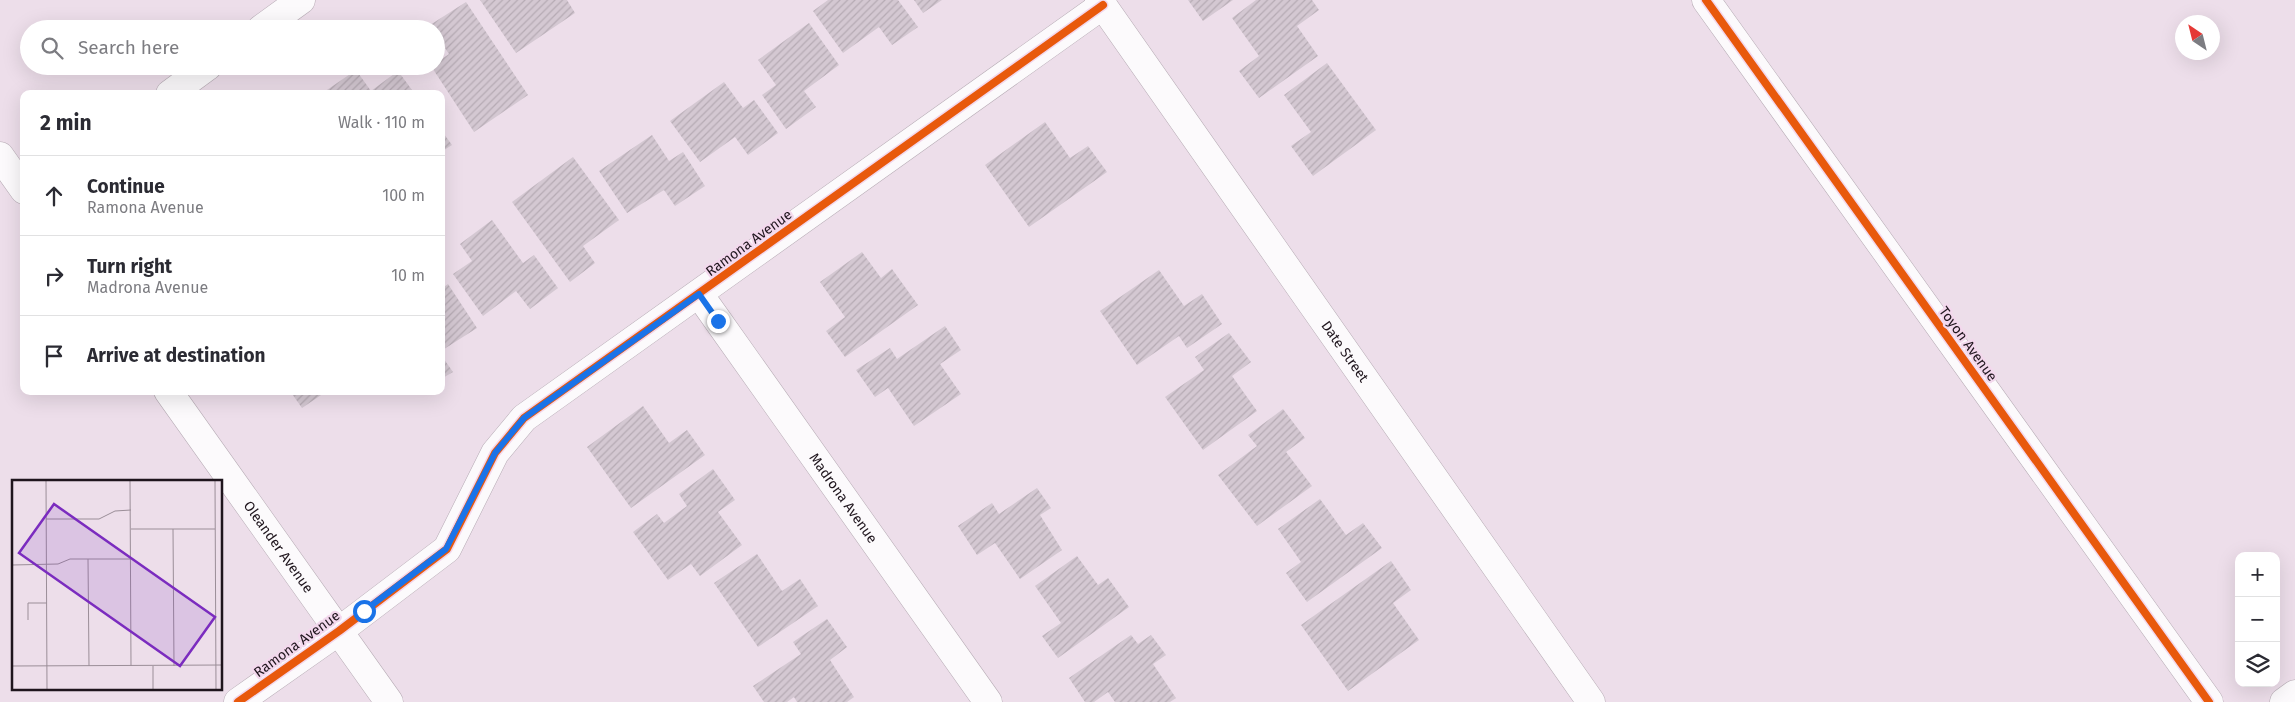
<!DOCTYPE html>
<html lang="en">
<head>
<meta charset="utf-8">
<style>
  :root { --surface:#fff; --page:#f2f2f3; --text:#2b2b33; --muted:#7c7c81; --line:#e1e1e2 }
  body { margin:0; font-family:"Fira Sans",sans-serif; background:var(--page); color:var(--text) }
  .controls { position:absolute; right:15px; bottom:15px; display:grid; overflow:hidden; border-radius:10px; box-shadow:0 5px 20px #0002 }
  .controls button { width:45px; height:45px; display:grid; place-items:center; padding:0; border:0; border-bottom:1px solid var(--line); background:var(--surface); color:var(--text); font:25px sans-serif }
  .compass { position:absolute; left:2175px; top:15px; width:45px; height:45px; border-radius:50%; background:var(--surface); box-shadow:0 5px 20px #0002; rotate:325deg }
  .stop { position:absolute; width:15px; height:15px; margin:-11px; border:4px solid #1a73e8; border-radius:50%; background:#fff }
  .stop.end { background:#1a73e8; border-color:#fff; box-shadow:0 1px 5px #0008 }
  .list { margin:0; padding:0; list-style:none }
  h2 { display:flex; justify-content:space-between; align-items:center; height:65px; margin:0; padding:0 20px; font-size:21px }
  h2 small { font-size:16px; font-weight:400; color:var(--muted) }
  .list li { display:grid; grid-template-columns:32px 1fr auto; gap:15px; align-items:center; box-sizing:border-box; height:80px; padding:0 20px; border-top:1px solid var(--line) }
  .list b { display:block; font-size:19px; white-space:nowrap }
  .list p { margin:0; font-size:16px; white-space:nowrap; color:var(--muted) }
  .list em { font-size:16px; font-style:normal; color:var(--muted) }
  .icon { flex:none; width:28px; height:28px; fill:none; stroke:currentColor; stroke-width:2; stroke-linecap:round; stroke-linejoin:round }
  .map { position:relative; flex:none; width:2295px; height:702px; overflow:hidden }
  .search { position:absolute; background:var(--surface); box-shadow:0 5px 20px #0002; left:20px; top:20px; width:425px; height:55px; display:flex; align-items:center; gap:12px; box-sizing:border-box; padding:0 18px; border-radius:28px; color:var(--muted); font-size:19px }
  .panel { position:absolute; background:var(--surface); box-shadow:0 5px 20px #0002; left:20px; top:90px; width:425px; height:305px; border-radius:10px }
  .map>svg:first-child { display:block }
</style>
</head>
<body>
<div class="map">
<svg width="2295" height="702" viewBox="0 0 2295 702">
  <defs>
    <pattern id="building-hatch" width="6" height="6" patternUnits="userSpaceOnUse" patternTransform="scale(1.25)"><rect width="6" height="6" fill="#d4c8d2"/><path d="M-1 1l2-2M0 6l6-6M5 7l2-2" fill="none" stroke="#b6abb4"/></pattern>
  </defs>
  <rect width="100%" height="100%" fill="#eddeea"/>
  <path fill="url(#building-hatch)" d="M 480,0 L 567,0 L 575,13 L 516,53 Z
    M 828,0 L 898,0 L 918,27 L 892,45 L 879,27 L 843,53 L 813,11 Z
    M 914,0 L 942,0 L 923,13 Z
    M 1188,0 L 1233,0 L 1203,21 Z
    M 1256,0 L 1312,0 L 1319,10 L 1297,26 L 1318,56 L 1259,98 L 1239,71 L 1259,56 L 1232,18 Z
    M 466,2 L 528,95 L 474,132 L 431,66 L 436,66 L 436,63 L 449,54 L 436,35 L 436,29 L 432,29 L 430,25 Z
    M 809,23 L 839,65 L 804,91 L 816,107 L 786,129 L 762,95 L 776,85 L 758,60 Z
    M 1327,63 L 1376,130 L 1313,176 L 1291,146 L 1311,132 L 1284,95 Z
    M 356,70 L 371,91 L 398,71 L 415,94 L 325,94 L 324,92 Z
    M 724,82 L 743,108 L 754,100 L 778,133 L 748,155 L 735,137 L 700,162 L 670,121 Z
    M 1045,122 L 1070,158 L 1088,146 L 1107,172 L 1029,227 L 985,165 Z
    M 441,130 L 452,145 L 441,152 Z
    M 652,135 L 669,161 L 683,152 L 705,186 L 675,206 L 664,190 L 627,213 L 599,171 Z
    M 573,157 L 619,220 L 583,246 L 595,263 L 570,282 L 512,202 Z
    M 492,220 L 523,263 L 534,255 L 558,288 L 530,309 L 516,291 L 483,316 L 453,274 L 472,261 L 460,244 Z
    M 862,252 L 881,278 L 892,269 L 918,305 L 845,357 L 826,331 L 845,317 L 820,282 Z
    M 1159,270 L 1184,306 L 1202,294 L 1222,324 L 1187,348 L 1179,336 L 1137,365 L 1100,311 Z
    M 448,284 L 477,328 L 441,351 L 441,289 Z
    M 945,326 L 961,350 L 940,364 L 961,394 L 914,426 L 888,388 L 875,397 L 856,370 L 890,348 L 897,359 Z
    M 1229,333 L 1251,362 L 1232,376 L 1257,411 L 1203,450 L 1165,397 L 1204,370 L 1195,357 Z
    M 441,355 L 453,372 L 441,379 Z
    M 290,391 L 327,391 L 302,408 Z
    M 643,406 L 669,443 L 687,430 L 705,455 L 631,508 L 587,447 Z
    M 1283,409 L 1305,438 L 1286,452 L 1312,486 L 1257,526 L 1218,475 L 1257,446 L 1248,435 Z
    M 713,469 L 735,500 L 718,512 L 742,545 L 700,576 L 691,564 L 668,580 L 633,532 L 657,514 L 664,523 L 687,506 L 679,494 Z
    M 1037,488 L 1051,508 L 1040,515 L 1062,550 L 1020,579 L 995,543 L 977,555 L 958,526 L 992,503 L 999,514 Z
    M 1320,499 L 1346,535 L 1363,523 L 1382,548 L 1307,602 L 1286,573 L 1301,562 L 1278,529 Z
    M 757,554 L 782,591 L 800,579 L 818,606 L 758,647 L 714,583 Z
    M 1077,556 L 1098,585 L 1108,578 L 1129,607 L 1058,658 L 1042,636 L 1061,623 L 1035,586 Z
    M 1391,561 L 1411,590 L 1393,603 L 1419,640 L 1348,691 L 1301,625 Z
    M 827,619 L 847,647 L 830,660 L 854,697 L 847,702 L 797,702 L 794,697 L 787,702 L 764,702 L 753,686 L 801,654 L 793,642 Z
    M 1131,635 L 1138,644 L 1151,635 L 1166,655 L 1153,664 L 1176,698 L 1170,702 L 1115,702 L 1108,692 L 1094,702 L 1085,702 L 1069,678 Z"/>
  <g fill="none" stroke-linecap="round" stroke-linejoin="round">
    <g stroke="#b6abb4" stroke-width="29">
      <g id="minor">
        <path id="s1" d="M 1099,0 L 1591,702"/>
        <path d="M 1706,0 L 2209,702"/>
        <path d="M 261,29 L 301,0"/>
        <path d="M 170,94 L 208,66"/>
        <path d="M 0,156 L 24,190"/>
        <path id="s2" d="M 699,294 L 988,702"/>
        <path id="s3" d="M 168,391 L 389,702"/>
        <path d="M 238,702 L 339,631 L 447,549 L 495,453 L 524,418 L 1103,5"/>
        <path d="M 2284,702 L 2295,694"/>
      </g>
    </g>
    <use href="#minor" stroke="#fcfafc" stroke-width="28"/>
    <g stroke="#f3d8ed" stroke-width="11">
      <path id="cycleway" d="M 1706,0 L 2209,702
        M 238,702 L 339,631 L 447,549 L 495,453 L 524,418 L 1103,5"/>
    </g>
    <use href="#cycleway" stroke="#e8590c" stroke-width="8"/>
  </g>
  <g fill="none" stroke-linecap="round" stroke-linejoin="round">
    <path stroke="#1a73e8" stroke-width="6" d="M 364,611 L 446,549 L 495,453 L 524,418 L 699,294 L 718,321"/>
  </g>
  <g text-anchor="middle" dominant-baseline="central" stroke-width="4.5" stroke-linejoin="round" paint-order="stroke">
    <g font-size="14" fill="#1f151d" stroke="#f3d8ed">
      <text transform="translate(749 243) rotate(-36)">Ramona Avenue</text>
      <text transform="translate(1968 344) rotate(54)">Toyon Avenue</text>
      <text stroke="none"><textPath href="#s1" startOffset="429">Date Street</textPath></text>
      <text stroke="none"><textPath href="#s2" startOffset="250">Madrona Avenue</textPath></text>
      <text stroke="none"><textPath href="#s3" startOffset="191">Oleander Avenue</textPath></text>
      <text transform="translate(297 644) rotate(-36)">Ramona Avenue</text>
    </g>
  </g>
  <g transform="translate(12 480)">
    <rect width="210" height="210" fill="#eddeea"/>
    <path fill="none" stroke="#9b8e98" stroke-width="1" d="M 34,0 L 35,210M 118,0 L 119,186M 203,0 L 204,210M 34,39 L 87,39 L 103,31 L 119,30M 119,49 L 203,49M 161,49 L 162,186M 0,50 L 0,85M 76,79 L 77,186M 0,85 L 46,84 L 58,79 L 119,79M 16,140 L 16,123 L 35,123M 0,186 L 210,185M 141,186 L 141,210"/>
    <path fill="#7b2cbf" fill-opacity="0.15" stroke="#7b2cbf" stroke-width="2.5" d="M 42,24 L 203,137 L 168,186 L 7,73 Z"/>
    <rect width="210" height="210" fill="none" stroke="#1f151d" stroke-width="2.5"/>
  </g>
</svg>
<div class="controls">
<button>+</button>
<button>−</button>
<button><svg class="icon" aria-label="layers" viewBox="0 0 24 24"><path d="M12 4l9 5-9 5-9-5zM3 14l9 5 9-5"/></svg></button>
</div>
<svg class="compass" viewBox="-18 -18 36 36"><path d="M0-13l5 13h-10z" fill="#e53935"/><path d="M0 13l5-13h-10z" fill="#7c7c81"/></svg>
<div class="stop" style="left:364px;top:611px"></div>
<div class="stop end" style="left:718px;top:321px"></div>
<div class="search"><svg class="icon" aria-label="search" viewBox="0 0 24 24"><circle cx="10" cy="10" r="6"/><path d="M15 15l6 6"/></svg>Search here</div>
<section class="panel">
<h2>2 min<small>Walk · 110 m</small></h2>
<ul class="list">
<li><svg class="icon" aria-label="ahead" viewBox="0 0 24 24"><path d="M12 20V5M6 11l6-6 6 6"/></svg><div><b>Continue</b><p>Ramona Avenue</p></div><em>100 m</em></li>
<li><svg class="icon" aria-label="right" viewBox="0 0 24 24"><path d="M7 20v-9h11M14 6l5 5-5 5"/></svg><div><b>Turn right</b><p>Madrona Avenue</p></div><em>10 m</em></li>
<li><svg class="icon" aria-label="arrive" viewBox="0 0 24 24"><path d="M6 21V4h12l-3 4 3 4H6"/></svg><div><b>Arrive at destination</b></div></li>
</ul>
</section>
</div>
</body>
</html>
